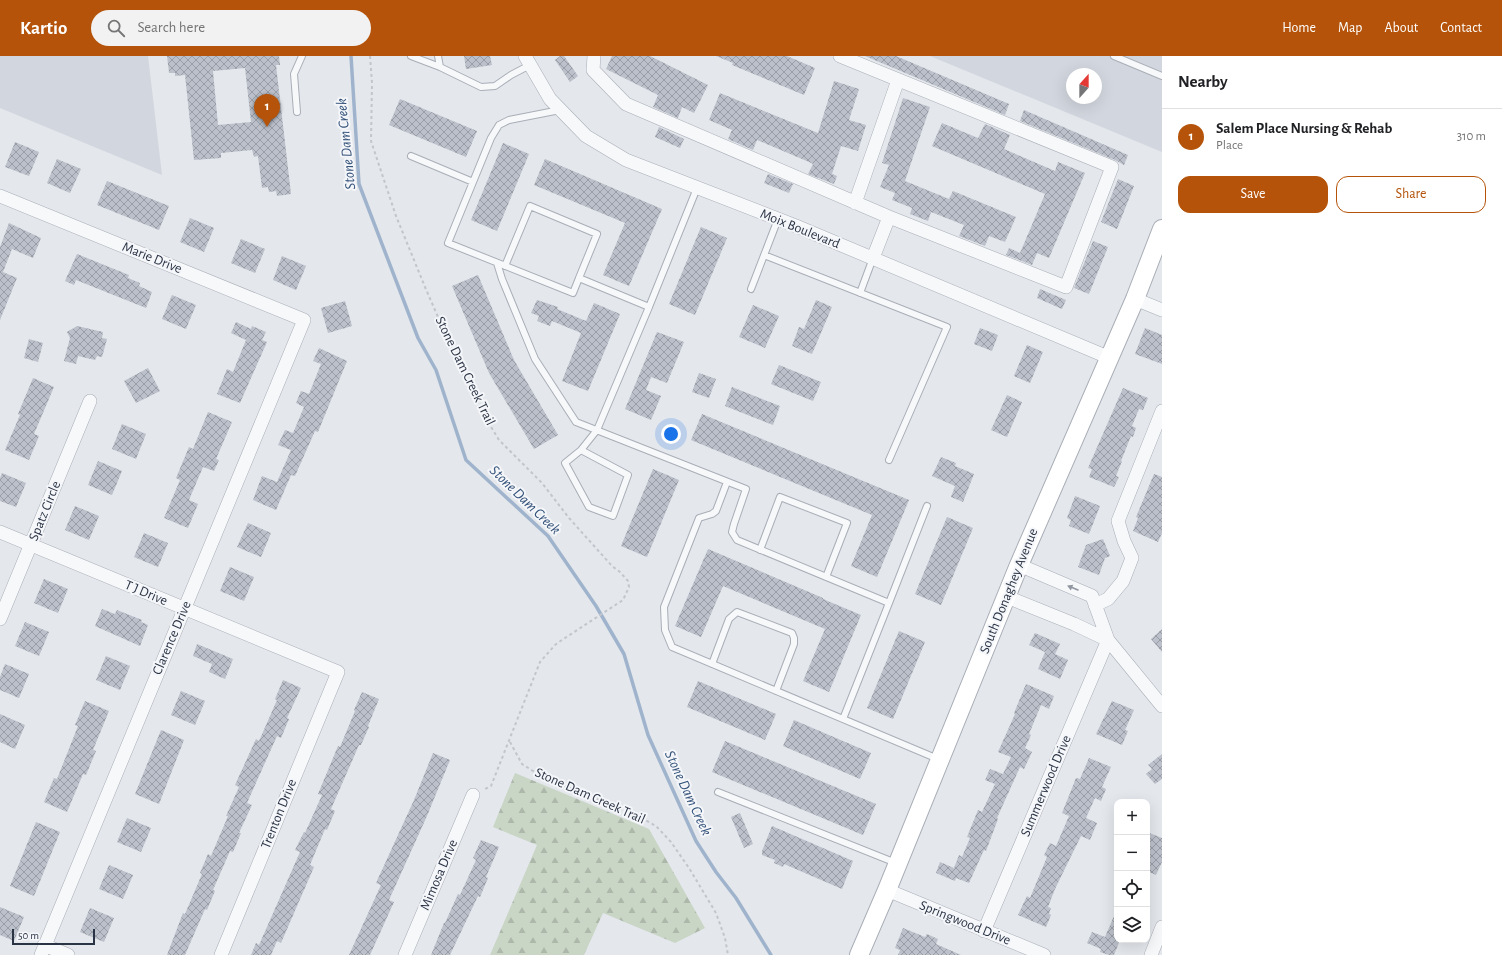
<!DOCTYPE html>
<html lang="en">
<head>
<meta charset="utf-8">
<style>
  :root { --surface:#fff; --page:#f2f2f2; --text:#202124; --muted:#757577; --line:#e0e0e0; --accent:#b45309 }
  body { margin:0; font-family:"Alegreya Sans",sans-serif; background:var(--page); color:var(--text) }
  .controls { position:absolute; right:12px; bottom:12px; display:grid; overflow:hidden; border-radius:8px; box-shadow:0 4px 16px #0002 }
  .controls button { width:36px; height:36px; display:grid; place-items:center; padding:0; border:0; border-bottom:1px solid var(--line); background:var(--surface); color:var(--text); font:20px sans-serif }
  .compass { position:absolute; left:1066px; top:12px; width:36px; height:36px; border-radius:50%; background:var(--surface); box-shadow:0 4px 16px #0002; rotate:21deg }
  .scale { position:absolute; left:12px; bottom:10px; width:83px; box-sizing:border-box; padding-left:4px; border:2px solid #2b3445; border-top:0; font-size:11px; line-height:14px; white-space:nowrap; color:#2b3445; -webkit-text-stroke:3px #f4f6f9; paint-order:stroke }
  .you { position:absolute; left:671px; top:378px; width:14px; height:14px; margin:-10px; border:3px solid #fff; border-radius:50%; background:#1a73e8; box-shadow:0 0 0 6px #1a73e833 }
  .badge { display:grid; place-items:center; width:26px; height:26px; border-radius:50%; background:var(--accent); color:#fff; font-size:13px; font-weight:700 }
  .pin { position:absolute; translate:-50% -33px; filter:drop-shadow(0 1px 2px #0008) }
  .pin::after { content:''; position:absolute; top:21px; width:14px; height:12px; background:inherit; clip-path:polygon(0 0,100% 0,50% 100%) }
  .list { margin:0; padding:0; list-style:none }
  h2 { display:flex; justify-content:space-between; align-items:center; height:52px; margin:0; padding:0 16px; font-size:17px }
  h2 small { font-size:13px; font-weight:400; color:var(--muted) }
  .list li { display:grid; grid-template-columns:26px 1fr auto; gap:12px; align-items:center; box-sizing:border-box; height:56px; padding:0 16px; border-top:1px solid var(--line) }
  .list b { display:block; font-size:15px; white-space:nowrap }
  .list p { margin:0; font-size:13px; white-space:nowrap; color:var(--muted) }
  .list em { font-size:13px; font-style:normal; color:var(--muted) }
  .actions { display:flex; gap:8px; padding:12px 16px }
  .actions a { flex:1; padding:9px 0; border:1px solid var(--accent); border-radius:12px; text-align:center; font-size:14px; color:var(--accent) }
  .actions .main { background:var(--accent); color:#fff }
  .icon { flex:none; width:22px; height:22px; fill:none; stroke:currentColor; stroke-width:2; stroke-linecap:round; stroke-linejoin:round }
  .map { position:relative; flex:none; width:1162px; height:899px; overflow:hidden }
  header { display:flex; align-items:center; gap:24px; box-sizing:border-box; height:56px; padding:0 20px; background:var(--accent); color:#fff }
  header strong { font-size:19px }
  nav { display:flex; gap:22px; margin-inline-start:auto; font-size:14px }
  .search { width:280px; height:36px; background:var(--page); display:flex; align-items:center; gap:10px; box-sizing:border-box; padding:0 14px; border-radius:22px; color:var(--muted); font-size:15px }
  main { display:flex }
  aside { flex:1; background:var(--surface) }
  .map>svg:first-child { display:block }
</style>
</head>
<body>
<header>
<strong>Kartio</strong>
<div class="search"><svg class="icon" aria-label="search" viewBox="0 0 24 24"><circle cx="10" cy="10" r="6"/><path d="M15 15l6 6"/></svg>Search here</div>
<nav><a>Home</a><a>Map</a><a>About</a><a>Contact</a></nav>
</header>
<main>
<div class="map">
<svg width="1162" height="899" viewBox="0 0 1162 899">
  <defs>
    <pattern id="forest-firs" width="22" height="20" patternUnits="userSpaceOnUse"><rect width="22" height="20" fill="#c9d6c5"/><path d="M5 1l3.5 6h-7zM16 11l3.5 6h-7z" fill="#adb8ab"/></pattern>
    <pattern id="building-cross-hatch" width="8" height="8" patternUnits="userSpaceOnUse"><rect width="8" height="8" fill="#bbc0ca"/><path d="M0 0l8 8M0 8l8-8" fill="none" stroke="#989da6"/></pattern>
  </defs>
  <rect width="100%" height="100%" fill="#e4e7ec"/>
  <path fill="#d2d6de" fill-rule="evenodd" d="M 0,0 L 148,0 L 162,119 L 0,52 Z
    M 930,0 L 1162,0 L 1162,96 ZM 1072,18 L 1096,18 L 1096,42 L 1072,42 Z"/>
  <path fill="url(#forest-firs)" d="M 515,717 L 649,773 L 705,872 L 675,887 L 603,857 L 584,899 L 490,899 L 537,789 L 493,771 Z"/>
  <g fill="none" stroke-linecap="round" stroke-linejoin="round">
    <path stroke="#9fb4cc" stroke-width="3.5" d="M 351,0 L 359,128 L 418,282 L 436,314 L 466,404 L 548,480 L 596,550 L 624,598 L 648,679 L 696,785 L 716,816 L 736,842 L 771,899"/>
  </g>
  <path fill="url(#building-cross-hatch)" fill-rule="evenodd" d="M 167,0 L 279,0 L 280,9 L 276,9 L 291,138 L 277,140 L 276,135 L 269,136 L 268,131 L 262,132 L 258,100 L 254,101 L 252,94 L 221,97 L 221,102 L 194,104 L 185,19 L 175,20 L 175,17 L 169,17 ZM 245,12 L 251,66 L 218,69 L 213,15 Z
    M 464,0 L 490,0 L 492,9 L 466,13 Z
    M 560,0 L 564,0 L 578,20 L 570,26 L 555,4 Z
    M 612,0 L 650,0 L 708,29 L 694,57 L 682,51 L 678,62 L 653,51 L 658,39 L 606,13 Z
    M 716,0 L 787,0 L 815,12 L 804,39 L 732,9 L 733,7 Z
    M 865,0 L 896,0 L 1009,48 L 1005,59 Z
    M 834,25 L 859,33 L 849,64 L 866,69 L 858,95 L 841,90 L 832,118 L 837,120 L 834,128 L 808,118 L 813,108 L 809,106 L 757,84 L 753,94 L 728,83 L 732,74 L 709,64 L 720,37 L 818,77 Z
    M 903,42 L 930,51 L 905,125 L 949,143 L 953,135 L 1016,161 L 1005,186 L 989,180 L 985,190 L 959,180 L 964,169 L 931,156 L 928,165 L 910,158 L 912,152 L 892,144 L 895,137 L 880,131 L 889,109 L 882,107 Z
    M 400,43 L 477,75 L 466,101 L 389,69 Z
    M 1024,54 L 1128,99 L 1124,109 L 1115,104 L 1020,65 Z
    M 942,67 L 978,82 L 985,68 L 1010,79 L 1004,93 L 1055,115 L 1058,106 L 1085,117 L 1049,202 L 1037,197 L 1032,209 L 1006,199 L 1009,192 L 1020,197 L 1045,138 L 932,90 Z
    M 659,71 L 684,83 L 680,92 L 655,81 Z
    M 15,86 L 39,96 L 29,120 L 5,111 Z
    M 503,87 L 529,98 L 497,175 L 471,164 Z
    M 57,103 L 81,113 L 70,137 L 47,127 Z
    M 545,103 L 662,153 L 629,230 L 603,219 L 625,167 L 534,129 Z
    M 768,118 L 793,128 L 789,137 L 764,127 Z
    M 1118,123 L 1134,130 L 1117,173 L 1101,166 Z
    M 107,125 L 169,150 L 159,174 L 97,149 Z
    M 190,162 L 214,172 L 204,196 L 180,186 Z
    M 9,167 L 41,182 L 33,202 L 12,193 L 3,216 L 17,222 L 0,264 L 0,191 Z
    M 701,171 L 727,182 L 695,259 L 669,248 Z
    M 241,183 L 265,193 L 255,217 L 231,207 Z
    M 1093,185 L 1108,191 L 1089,238 L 1074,232 Z
    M 77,198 L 129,219 L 128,222 L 140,227 L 139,230 L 152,236 L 146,252 L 76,224 L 74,229 L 65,225 Z
    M 282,200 L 306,210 L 296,234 L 273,224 Z
    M 478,219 L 514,304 L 558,379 L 534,393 L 489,317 L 452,230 Z
    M 1040,233 L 1066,244 L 1062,253 L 1037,242 Z
    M 172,239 L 196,249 L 186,273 L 162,263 Z
    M 537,244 L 558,251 L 557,253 L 586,265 L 594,247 L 620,258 L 588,335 L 562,325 L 581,277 L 552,265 L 550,270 L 537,265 L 539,260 L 531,257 Z
    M 816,244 L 832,251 L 812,298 L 792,290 L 799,271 L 804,273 Z
    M 345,245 L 352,270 L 328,277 L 321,252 Z
    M 753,249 L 779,260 L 765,292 L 739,281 Z
    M 236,266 L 251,273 L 252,270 L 266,276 L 262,284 L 267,286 L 240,347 L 217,338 L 227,313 L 233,316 L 246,284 L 231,277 Z
    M 77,270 L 103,276 L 102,282 L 107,283 L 102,301 L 97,300 L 95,304 L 78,300 L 76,308 L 64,305 L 70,282 L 67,276 Z
    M 980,272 L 998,279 L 992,295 L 974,288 Z
    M 1145,272 L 1162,279 L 1162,308 L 1135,298 Z
    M 657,276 L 684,286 L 667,327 L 651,321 L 646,334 L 661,340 L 651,364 L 625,353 Z
    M 29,283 L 43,287 L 38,306 L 24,302 Z
    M 1027,289 L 1043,296 L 1030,327 L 1014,320 Z
    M 319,292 L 347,305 L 318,376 L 315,375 L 295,420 L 291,419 L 276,454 L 253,444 L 262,420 L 277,426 L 291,394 L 278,389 L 285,374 L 293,377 L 304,351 L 296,347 L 301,335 L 309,338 L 321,308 L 313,305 Z
    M 779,309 L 821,326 L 813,345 L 771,328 Z
    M 148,312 L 160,335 L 136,347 L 124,325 Z
    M 699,317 L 716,323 L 709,342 L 692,336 Z
    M 33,322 L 54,331 L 34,378 L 39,380 L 29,404 L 5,394 L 20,359 L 18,358 Z
    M 732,331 L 780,350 L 773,369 L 725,350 Z
    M 1123,332 L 1148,342 L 1143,354 L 1139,353 L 1132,370 L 1136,372 L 1133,381 L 1131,380 L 1121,405 L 1122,405 L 1116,420 L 1119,421 L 1114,431 L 1089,421 L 1092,413 L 1088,412 Z
    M 1007,339 L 1022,346 L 1007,381 L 991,374 Z
    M 208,356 L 232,366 L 216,403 L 219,404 L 214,415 L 203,411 L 189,444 L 198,448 L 188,472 L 164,462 L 180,424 L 176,422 L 189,391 L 193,393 Z
    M 702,358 L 909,444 L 877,521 L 851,510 L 872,459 L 691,384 Z
    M 122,368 L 146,378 L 136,403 L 112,393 Z
    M 941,401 L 956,407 L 955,410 L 974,418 L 963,446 L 951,441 L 955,430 L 932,420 Z
    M 98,405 L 122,415 L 112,439 L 88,429 Z
    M 653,413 L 679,424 L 647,501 L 621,490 Z
    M 2,417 L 26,427 L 16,451 L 0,445 L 0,422 Z
    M 1154,418 L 1162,421 L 1162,477 L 1158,486 L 1133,475 L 1138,462 L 1136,461 Z
    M 1075,440 L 1100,450 L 1089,478 L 1069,470 L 1071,464 L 1067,462 Z
    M 75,450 L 99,460 L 89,484 L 65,474 Z
    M 947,461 L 973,472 L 941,549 L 915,538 Z
    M 248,467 L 271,477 L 261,501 L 237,491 Z
    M 144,477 L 168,487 L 158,511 L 134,501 Z
    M 1103,483 L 1110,500 L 1105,502 L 1099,519 L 1078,511 L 1086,489 Z
    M 708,493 L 823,542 L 823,543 L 861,559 L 829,636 L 803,625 L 825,573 L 723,530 L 701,581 L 675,570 Z
    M 230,511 L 254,521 L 244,545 L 220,535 Z
    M 44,523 L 68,533 L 58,557 L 34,547 Z
    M 102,553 L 115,558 L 117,554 L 142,564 L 141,566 L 148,569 L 140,590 L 95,570 Z
    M 25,566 L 49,576 L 39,600 L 15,590 Z
    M 1162,573 L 1162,596 L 1151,583 Z
    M 899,575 L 925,586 L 893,663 L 867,652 Z
    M 1035,577 L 1060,588 L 1055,598 L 1068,604 L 1060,623 L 1038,613 L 1045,596 L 1029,589 Z
    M 197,588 L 233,603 L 225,623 L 209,616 L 212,608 L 193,600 Z
    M 106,600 L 130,610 L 120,634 L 96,624 Z
    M 5,608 L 29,618 L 19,642 L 0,634 L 0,621 Z
    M 283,624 L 301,632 L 287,662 L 289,663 L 281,682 L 277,680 L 264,709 L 247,747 L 252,749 L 239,777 L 241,777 L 233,796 L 230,795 L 213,834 L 215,835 L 207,854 L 205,853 L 185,899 L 167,899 L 183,857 L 185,858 L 202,818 L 200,817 L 208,798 L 211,800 L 228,760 L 226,760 L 239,731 L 235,729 L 256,683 L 259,685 L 277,644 L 275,643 Z
    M 698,625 L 776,658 L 765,684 L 687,651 Z
    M 1026,628 L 1054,640 L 1049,653 L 1041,649 L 1029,678 L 1031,679 L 1025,692 L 1032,696 L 1024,713 L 1020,711 L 997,762 L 998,763 L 986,795 L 984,794 L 969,827 L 956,822 L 955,825 L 936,817 L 940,806 L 954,812 L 959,799 L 962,801 L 970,782 L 967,781 L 978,754 L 982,756 L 995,728 L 985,724 L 990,713 L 1003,718 L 1011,701 L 998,696 L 1015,658 L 1014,657 Z
    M 181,635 L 205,645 L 195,669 L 171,659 Z
    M 362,636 L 379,643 L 368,670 L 369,671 L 361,689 L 359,689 L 331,753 L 335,755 L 327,774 L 325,773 L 310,809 L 314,811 L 281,887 L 277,885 L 271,899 L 251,899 L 256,887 L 259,889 L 300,796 L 295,794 L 304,776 L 305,777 L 322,739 L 318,738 L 338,690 L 340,691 L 355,655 L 354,654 Z
    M 85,645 L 109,655 L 93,694 L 96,695 L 86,719 L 83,718 L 67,756 L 44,746 L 54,722 L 57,723 L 78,670 L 75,669 Z
    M 1112,645 L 1134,654 L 1125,674 L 1128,675 L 1122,689 L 1096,678 Z
    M 0,658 L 25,669 L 15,693 L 0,686 Z
    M 794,664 L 871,697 L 860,723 L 783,690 Z
    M 161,674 L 184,684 L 159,748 L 135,738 Z
    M 725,685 L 876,748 L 863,779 L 712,716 Z
    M 433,697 L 450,704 L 427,760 L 389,844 L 394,846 L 370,899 L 349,899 L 381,829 L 376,827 L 414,744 Z
    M 1162,698 L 1162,723 L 1155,728 L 1146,718 L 1152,713 L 1148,709 Z
    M 1089,702 L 1111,711 L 1102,731 L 1106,733 L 1101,745 L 1095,742 L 1086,762 L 1097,767 L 1090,784 L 1081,780 L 1055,833 L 1048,851 L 1051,852 L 1049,858 L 1051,859 L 1046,871 L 1018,859 L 1027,840 L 1030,842 L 1047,801 L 1044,799 L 1050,787 L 1056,790 L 1069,760 L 1062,757 L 1076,722 L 1080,723 Z
    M 740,757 L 753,788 L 744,792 L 731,761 Z
    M 127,762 L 151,772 L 141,796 L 117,786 Z
    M 36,766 L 60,776 L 34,840 L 10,830 Z
    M 772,770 L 853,805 L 842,833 L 784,808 L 783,811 L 774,807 L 775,804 L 762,799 L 762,795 Z
    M 1147,776 L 1162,782 L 1162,806 L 1156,819 L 1147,815 Z
    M 481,784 L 499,791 L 486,821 L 488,822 L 480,841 L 478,840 L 450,899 L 431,899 L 444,867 L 445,867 L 458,838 L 460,839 L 476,804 L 473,802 Z
    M 109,809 L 133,819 L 123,843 L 99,833 Z
    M 0,851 L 24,861 L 14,885 L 0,879 Z
    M 90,852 L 114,862 L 104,886 L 80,876 Z
    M 1117,853 L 1117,884 L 1120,884 L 1114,899 L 1109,899 L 1100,896 L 1101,893 L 1087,887 L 1092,876 L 1105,881 Z
    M 903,872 L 925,881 L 927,878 L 938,883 L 936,888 L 961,899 L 898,899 L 900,894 L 895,892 Z"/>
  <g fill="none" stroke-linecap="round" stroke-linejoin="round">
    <g stroke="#a9aeb7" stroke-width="8">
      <path id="lane" d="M 411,0 L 440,11
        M 438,0 L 440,11 L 481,31 L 495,30 L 511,19 L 530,9
        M 1114,0 L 1162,20
        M 560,54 L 509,64 L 499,69 L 491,82 L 448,187 L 573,237 L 579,222 L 649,251 L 697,132
        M 297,56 L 294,18 L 302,0
        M 411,100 L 473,126
        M 764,199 L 947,271 L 889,404
        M 497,207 L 502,223 L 535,303 L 576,366 L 746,433 L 734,468 L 732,476 L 737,484 L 889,547 L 843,663
        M 505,210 L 530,150 L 597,178 L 579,222
        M 751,233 L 778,163
        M 860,237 L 873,202
        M 581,394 L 628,419 L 613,460 L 589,451 L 565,407 L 581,394 L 597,374 L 649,251
        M 727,426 L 716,455 L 712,458 L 699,462 L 664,551 L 665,574 L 672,591 L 938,703
        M 760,494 L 780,441 L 847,467 L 826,521
        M 889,547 L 927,450
        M 712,608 L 729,563 L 737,556 L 792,577 L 794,582 L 794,588 L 776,635
        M 718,736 L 896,807"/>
    </g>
    <g stroke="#a9aeb7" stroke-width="14">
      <path id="street" d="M 525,0 L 550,43 L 586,80 L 626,104 L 796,170 L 1110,302
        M 594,0 L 593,14 L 626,48 L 889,161 L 1066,231 L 1112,111 L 840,0
        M 0,140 L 304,264 L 41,899
        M 855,147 L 898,24
        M 873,202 L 889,161
        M 1135,243 L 1162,254
        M 0,476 L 338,616 L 221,899
        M 1019,509 L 1092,540 L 1108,584 L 1162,650
        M 1007,541 L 1074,568 L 1108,584
        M 1095,549 L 1108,543 L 1123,525 L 1132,502 L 1124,485 L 1118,465 L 1162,355
        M 0,563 L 90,345
        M 887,834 L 1044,899
        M 984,875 L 1108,584
        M 44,889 L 68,899
        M 405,899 L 473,739
        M 1151,899 L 1162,871"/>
    </g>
    <g stroke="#a9aeb7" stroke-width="20">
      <path id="secondary" d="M 859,899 L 887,834 L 1019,509 L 1135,243 L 1162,173"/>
    </g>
    <path stroke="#c2c5cb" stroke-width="2" stroke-dasharray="3 3" stroke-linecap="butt" d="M 370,0 L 372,27 L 371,85 L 396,160 L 425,231 L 467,328 L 482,356 L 499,384 L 542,427 L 569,462 L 612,510 L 620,516 L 628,525 L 629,531 L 623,544 L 562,584 L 555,589 L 540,606 L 491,730 L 483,734
      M 510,686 L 522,708 L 533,715 L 548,723 L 638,760 L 656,770 L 671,786 L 689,812 L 716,857 L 725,882 L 728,899"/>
    <use href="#lane" stroke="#f7f8fa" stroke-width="6"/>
    <use href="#street" stroke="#f7f8fa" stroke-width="13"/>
    <use href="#secondary" stroke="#fff" stroke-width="18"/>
  </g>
  <defs><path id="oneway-solid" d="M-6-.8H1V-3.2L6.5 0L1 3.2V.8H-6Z"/></defs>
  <use fill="#9196a0" href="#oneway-solid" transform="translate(1073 532) rotate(-157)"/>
  <g text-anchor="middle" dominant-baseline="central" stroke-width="4" stroke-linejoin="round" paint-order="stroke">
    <g font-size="14" fill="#2b3445" stroke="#f4f6f9">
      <text transform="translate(800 173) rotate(22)">Moix Boulevard</text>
      <text transform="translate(152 202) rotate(22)">Marie Drive</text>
      <text transform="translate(465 315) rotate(64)">Stone Dam Creek Trail</text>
      <text transform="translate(45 455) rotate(-68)">Spatz Circle</text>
      <text transform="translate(1009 535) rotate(-68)">South Donaghey Avenue</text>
      <text transform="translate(146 537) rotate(23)">T J Drive</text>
      <text transform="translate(172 582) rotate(-67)">Clarence Drive</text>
      <text transform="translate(1046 730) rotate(-67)">Summerwood Drive</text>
      <text transform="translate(590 740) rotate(24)">Stone Dam Creek Trail</text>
      <text transform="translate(279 758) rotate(-68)">Trenton Drive</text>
      <text transform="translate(439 819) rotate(-67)">Mimosa Drive</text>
      <text transform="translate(965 867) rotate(22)">Springwood Drive</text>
    </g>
    <g font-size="15" font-style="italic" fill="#34527a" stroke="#f4f6f9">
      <text transform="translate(346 88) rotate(-96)">Stone Dam Creek</text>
      <text transform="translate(525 444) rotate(44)">Stone Dam Creek</text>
      <text transform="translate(688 737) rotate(65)">Stone Dam Creek</text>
    </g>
  </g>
</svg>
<div class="controls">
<button>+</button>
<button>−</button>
<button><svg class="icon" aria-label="locate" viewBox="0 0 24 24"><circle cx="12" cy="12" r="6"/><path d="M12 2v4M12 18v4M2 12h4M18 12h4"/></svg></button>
<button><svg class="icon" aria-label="layers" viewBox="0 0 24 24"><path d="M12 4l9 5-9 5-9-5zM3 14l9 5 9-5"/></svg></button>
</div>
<svg class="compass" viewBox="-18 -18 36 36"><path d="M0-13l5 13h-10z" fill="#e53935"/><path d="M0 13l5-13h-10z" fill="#757577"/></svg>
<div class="scale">50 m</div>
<div class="you"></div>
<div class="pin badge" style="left:267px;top:71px">1</div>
</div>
<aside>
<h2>Nearby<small></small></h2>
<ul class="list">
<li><span class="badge">1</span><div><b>Salem Place Nursing &amp; Rehab</b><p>Place</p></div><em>310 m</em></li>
</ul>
<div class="actions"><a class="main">Save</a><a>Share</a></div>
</aside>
</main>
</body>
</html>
